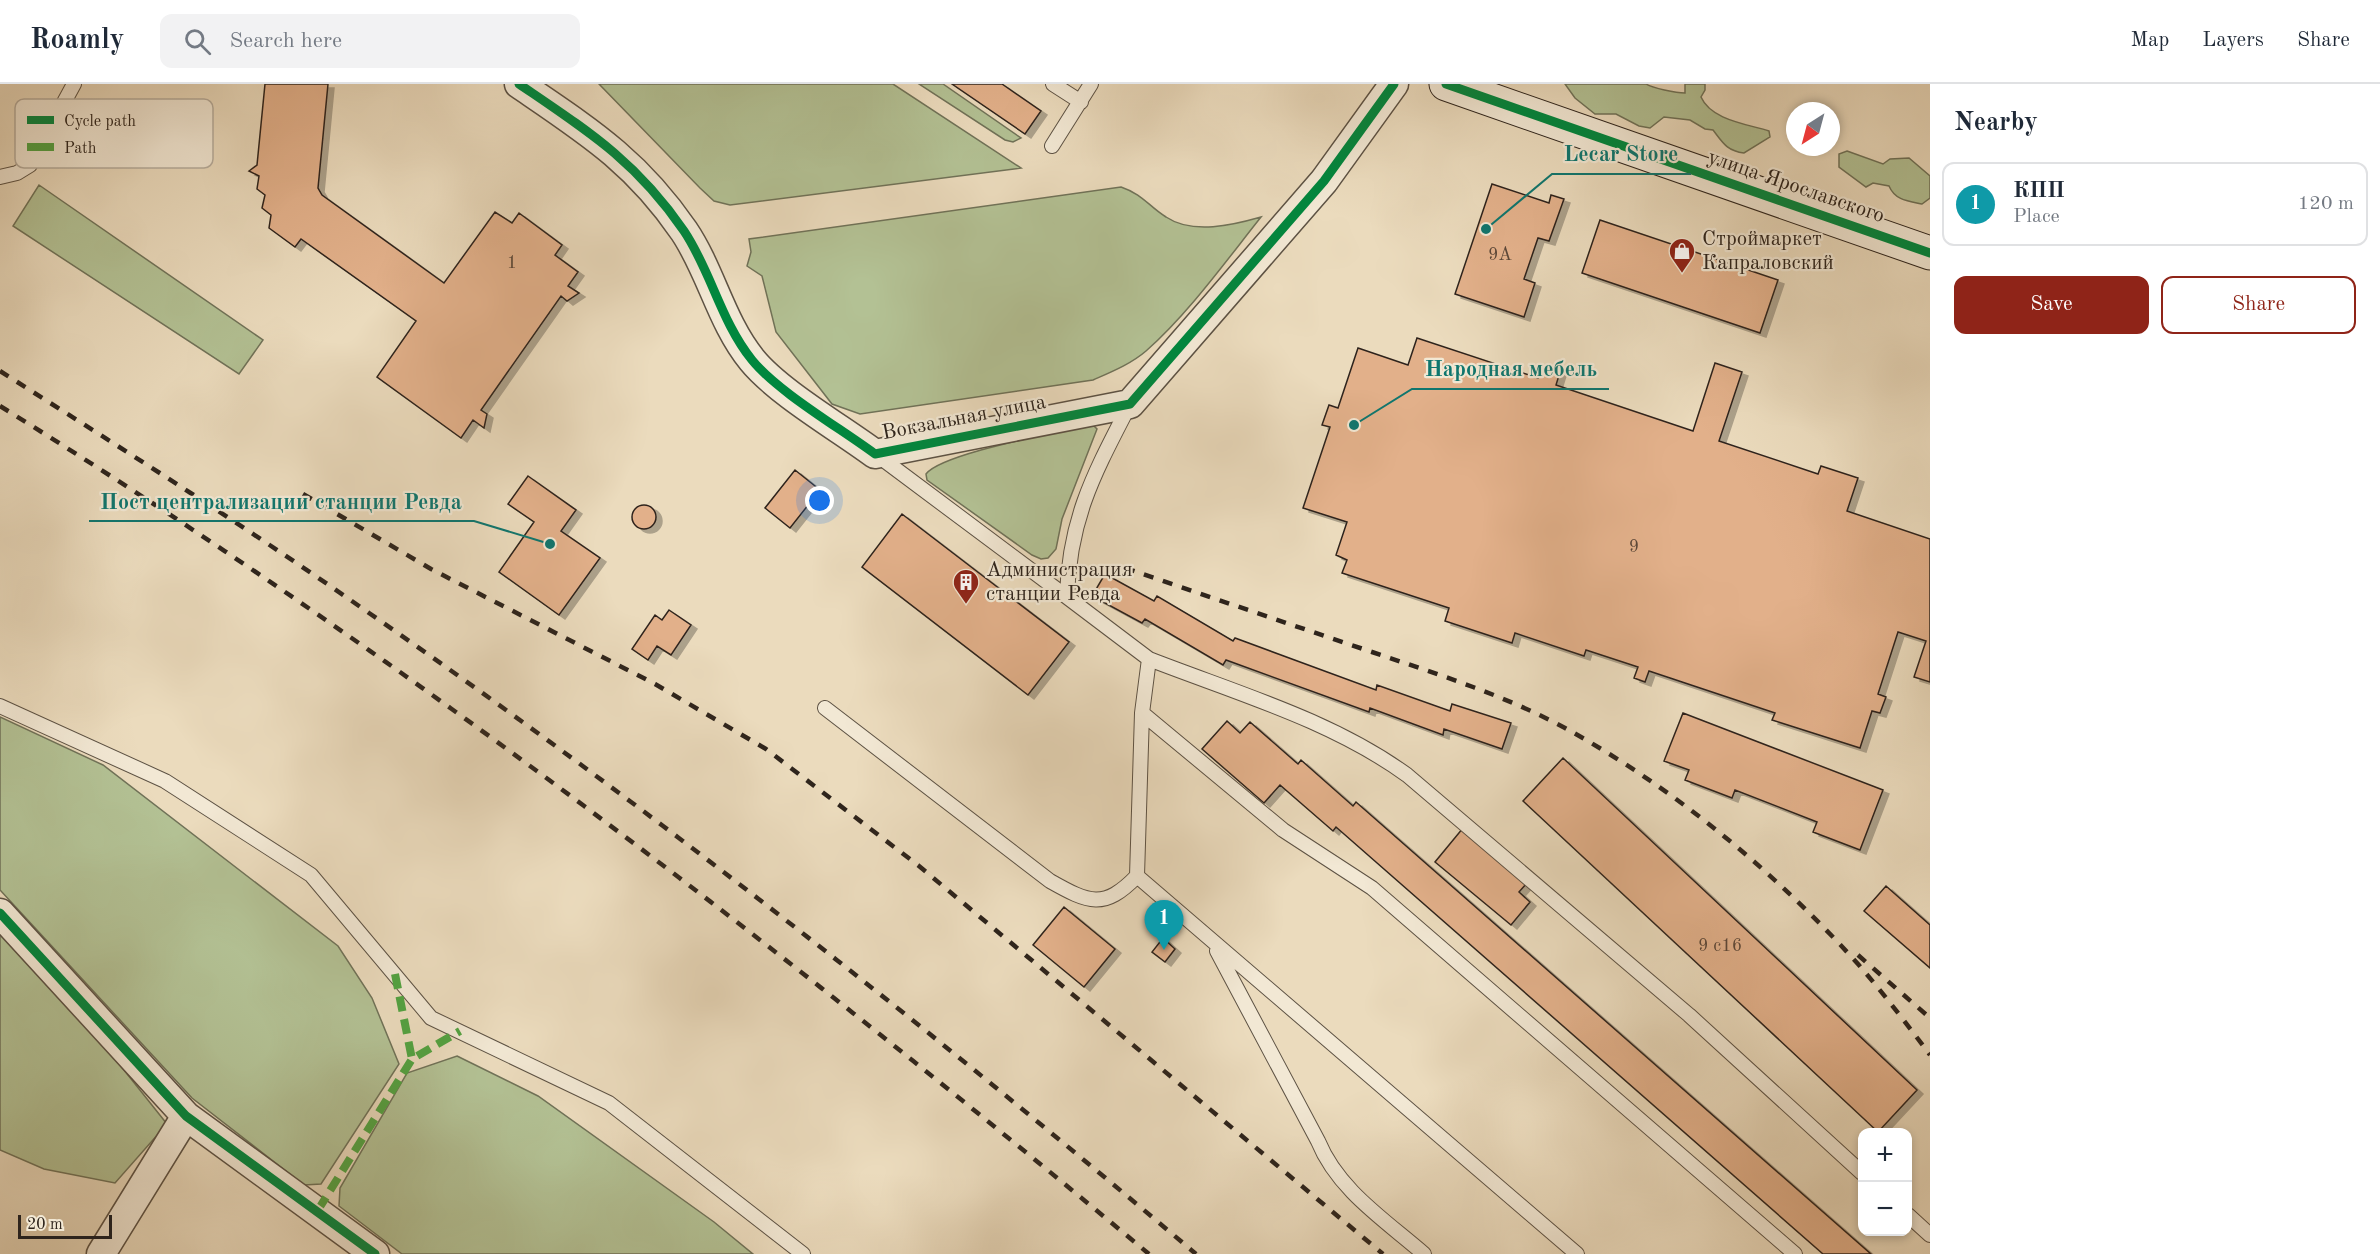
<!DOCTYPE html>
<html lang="en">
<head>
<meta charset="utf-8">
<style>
  :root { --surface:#fff; --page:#f2f2f3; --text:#1f2937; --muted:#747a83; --line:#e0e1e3; --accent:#8f2418 }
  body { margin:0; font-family:"Old Standard TT",serif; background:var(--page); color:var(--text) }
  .controls { position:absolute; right:18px; bottom:18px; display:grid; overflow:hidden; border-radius:12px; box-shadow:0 3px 9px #0003 }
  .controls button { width:54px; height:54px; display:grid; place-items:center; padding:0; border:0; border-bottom:2px solid var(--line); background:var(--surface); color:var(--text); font:30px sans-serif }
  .compass { position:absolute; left:1786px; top:18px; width:54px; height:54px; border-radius:50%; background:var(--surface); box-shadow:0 3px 9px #0003; rotate:216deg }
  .scale { position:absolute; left:18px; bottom:15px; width:94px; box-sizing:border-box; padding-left:6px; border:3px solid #2e241c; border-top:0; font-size:16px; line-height:21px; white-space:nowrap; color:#2e241c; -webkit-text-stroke:4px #f2e8d4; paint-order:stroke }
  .you { position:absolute; left:820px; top:417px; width:21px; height:21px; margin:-15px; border:4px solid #fff; border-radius:50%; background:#1a73e8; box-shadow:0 0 0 9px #1a73e833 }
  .badge { display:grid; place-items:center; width:39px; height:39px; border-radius:50%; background:var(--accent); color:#fff; font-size:20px; font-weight:700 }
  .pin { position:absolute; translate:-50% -50px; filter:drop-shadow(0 2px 3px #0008) }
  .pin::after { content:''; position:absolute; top:32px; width:21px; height:18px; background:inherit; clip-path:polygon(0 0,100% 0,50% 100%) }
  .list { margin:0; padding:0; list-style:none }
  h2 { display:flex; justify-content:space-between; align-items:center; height:78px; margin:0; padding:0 24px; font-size:26px }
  h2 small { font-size:20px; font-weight:400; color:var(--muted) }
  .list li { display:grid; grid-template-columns:39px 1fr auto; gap:18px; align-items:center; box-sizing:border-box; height:84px; margin:0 12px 12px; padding:0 12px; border:2px solid var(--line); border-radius:12px }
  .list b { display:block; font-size:22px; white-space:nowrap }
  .list p { margin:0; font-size:20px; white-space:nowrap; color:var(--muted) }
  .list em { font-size:20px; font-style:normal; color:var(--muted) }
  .actions { display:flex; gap:12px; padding:18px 24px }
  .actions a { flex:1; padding:14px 0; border:2px solid var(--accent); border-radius:12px; text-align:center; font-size:21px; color:var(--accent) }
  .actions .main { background:var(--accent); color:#fff }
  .icon { flex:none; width:33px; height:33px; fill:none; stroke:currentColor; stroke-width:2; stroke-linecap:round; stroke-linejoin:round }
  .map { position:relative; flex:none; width:1930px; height:1170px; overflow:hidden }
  header { display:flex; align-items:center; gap:36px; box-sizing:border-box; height:84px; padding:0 30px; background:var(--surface); border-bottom:2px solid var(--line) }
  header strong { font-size:28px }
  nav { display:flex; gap:33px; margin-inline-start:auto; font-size:21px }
  .search { width:420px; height:54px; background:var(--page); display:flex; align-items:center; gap:15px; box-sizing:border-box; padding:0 21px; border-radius:12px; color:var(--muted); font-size:22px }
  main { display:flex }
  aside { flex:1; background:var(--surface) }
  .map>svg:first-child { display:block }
</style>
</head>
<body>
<header>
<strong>Roamly</strong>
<div class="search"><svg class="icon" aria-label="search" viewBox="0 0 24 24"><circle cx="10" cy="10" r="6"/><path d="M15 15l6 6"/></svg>Search here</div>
<nav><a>Map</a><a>Layers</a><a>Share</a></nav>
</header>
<main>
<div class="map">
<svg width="1930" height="1170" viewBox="0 0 1930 1170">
  <defs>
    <filter id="shadow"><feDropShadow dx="6" dy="4" stdDeviation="0" flood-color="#0004"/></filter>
  </defs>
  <rect width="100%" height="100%" fill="#ebdbbd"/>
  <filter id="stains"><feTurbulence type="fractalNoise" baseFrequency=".00333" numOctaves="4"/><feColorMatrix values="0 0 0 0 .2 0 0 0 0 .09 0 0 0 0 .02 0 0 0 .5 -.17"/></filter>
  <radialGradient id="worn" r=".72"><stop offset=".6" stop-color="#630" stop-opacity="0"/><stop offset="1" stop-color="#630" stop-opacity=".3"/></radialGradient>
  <path fill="#b3c194" stroke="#707258" stroke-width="1.5" d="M 599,0 L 893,0 L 1021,84 L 730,121 L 714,117 L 700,104 Z
    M 919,0 L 943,0 L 1021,54 L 1013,58 L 1005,56 Z
    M 1565,0 L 1646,0 C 1652,4 1676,9 1685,9 L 1685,0 L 1705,0 L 1705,6 L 1701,13 C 1711,36 1747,40 1769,47 L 1770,53 L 1744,69 C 1727,67 1723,59 1713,46 L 1705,45 L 1690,36 L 1664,33 L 1650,44 L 1639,42 L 1616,30 L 1595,30 L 1575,14 Z
    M 1847,67 L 1883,80 L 1890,75 L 1909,74 L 1930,92 L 1930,114 L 1922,120 C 1907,117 1895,116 1889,102 L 1873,99 L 1866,103 L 1839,83 L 1839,70 Z
    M 39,101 L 263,256 L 239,290 L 13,142 Z
    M 1121,103 C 1144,111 1147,121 1166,133 C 1193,151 1233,141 1261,133 C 1226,177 1188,230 1146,267 C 1131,280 1111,288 1093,296 L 860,330 L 832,320 L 776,248 L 762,192 L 747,182 L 751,168 L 749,155 Z
    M 1092,340 L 1097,345 L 1062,435 L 1056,465 L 1048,474 L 1041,475 L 1032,471 L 927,396 L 926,390 C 942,369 1061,348 1092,340 Z
    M 0,633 L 103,681 L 338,862 L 372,914 L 399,980 L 321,1100 L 304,1101 L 192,1014 L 0,806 Z
    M 0,848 L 108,966 L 167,1040 L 115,1099 L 44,1085 L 0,1066 Z
    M 457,972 L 538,1012 L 714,1138 L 753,1170 L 402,1170 L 339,1122 L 340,1104 L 407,989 Z"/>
  <path fill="#e2b08a" stroke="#2e241c" stroke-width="1.5" filter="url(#shadow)" d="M 265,0 L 328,0 L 318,104 L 322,111 L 444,199 L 495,128 L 512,139 L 519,129 L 562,161 L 555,171 L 578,188 L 568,202 L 579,209 L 567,217 L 561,212 L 481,326 L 487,330 L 484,344 L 473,336 L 461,354 L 377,293 L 416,237 L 301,155 L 295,163 L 269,144 L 271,131 L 262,124 L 265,111 L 257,105 L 259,92 L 249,87 L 257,81 Z
    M 952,0 L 1002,0 L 1041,27 L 1025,50 Z
    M 1492,100 L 1549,119 L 1551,111 L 1564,115 L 1549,157 L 1538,154 L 1524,195 L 1535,199 L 1524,233 L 1455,210 Z
    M 1600,136 L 1778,196 L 1760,249 L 1582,189 Z
    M 1417,254 L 1538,294 L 1542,281 L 1560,288 L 1556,301 L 1693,347 L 1715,279 L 1742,288 L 1719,357 L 1818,390 L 1821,382 L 1858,394 L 1847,427 L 1930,455 L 1930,598 L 1914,593 L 1926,557 L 1898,548 L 1878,610 L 1886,613 L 1880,629 L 1872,627 L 1860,664 L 1772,636 L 1775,629 L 1649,587 L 1645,598 L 1634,594 L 1638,583 L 1586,566 L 1584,572 L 1515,549 L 1512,559 L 1445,537 L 1449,524 L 1342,489 L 1347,476 L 1336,471 L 1347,438 L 1303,424 L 1330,343 L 1322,341 L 1329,321 L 1338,324 L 1358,264 L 1408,281 Z
    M 795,386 L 820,406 L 790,444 L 765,424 Z
    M 528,392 L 576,426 L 561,447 L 600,474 L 559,531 L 499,488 L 534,438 L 508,420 Z
    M632 433a12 12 0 1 1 24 0a12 12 0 1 1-24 0Z
    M 902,430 L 1069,558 L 1028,611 L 862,483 Z
    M 1105,490 L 1154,517 L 1157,512 L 1233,557 L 1235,554 L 1376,606 L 1377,601 L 1450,627 L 1452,620 L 1511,639 L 1502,665 L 1444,645 L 1443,651 L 1370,624 L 1369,628 L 1226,576 L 1223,581 L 1145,535 L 1142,539 L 1092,512 Z
    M 669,526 L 691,541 L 671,571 L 657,562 L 648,576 L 632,565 L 655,531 L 662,536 Z
    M 1683,629 L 1883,706 L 1860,766 L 1813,748 L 1817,738 L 1735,706 L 1732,714 L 1685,696 L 1689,686 L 1664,677 Z
    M 1227,637 L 1240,649 L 1250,638 L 1298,680 L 1301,676 L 1353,722 L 1356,718 L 1871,1170 L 1823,1170 L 1336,743 L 1333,747 L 1280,701 L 1264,719 L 1202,665 Z
    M 1563,674 L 1917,1006 L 1878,1048 L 1523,717 Z
    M 1463,744 L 1528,798 L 1519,808 L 1530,818 L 1511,841 L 1435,778 Z
    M 1886,802 L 1930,841 L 1930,884 L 1864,827 Z
    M 1064,823 L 1115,865 L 1084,903 L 1033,861 Z
    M 1163,854 L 1175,865 L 1165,878 L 1152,868 Z"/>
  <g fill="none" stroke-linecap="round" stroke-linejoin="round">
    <g stroke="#5d5244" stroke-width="16">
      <path id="lane" d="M 1053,0 L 1081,18
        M 1052,62 L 1091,0
        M 0,93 L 17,89 L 30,81 L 74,0
        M 877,371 L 1067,513 C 1069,434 1095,388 1130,320
        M 1067,513 L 1149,575 L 1142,629 L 1283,746 L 1372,804 L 1795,1170
        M 1149,575 C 1236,609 1331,636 1407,691 L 1689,931 L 1862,1089
        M 0,622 L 165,697 L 311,791 L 431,934 L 609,1019 L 803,1170
        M 825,624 L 1050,797 C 1089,819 1104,826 1137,792
        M 1142,629 L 1137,792 L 1577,1170
        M 1217,867 L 1318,1057 C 1338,1106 1385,1136 1424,1170
        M 1908,1131 L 1930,1151"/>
    </g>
    <g stroke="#5d5244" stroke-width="31">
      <path id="street" d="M 519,0 C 588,47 636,77 684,147 C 711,187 721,238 752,276 C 778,308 840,344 875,370 L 1130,320 L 1324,97 L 1394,0
        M 0,829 L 186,1032 L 375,1170
        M 101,1170 L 186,1032"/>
    </g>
    <g stroke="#2e241c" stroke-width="35">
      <path id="secondary" d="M 1446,0 L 1930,169"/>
    </g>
    <use href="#lane" stroke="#f2e8d4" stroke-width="14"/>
    <use href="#street" stroke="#f2e8d4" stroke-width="28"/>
    <use href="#secondary" stroke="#f2e8d4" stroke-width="33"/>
    <path stroke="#2e241c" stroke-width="4.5" stroke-dasharray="10 10" stroke-linecap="butt" d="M 0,287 C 124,366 248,444 369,529 C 656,728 929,944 1196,1170
      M 0,322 C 405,573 783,865 1149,1170
      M 303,410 L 431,485 L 655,600 L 766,665 L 919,782 L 1383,1170
      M 1125,484 C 1207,512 1289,540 1372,568 C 1437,590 1504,611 1565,644 C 1674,704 1775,788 1858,880 C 1883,909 1907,940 1930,971
      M 1858,871 L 1930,934"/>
    <path stroke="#52a341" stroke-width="8" stroke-dasharray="15 8" stroke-linecap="butt" d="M 395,890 L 412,975
      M 318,1126 L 412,975 L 460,947"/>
    <g stroke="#f2e8d4" stroke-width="13">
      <path id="cycleway" d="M 519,0 C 588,47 636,77 684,147 C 711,187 721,238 752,276 C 778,308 840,344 875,370 L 1130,320 L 1324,97 L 1394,0
        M 1446,0 L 1930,169
        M 0,829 L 186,1032 L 375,1170"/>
    </g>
    <use href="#cycleway" stroke="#00873e" stroke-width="9"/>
  </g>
  <defs>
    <g id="shop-pin" transform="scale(1.35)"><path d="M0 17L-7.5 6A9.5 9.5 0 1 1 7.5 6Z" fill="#8f2418" stroke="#f2e8d4"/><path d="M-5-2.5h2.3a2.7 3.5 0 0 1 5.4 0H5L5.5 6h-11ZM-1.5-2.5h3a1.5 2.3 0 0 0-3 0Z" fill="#fff"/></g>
    <g id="building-pin" transform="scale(1.35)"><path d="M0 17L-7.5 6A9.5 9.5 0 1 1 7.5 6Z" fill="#8f2418" stroke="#f2e8d4"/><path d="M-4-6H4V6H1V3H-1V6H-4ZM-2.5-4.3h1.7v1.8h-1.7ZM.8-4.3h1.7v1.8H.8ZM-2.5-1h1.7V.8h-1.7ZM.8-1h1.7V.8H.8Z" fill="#fff"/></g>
  </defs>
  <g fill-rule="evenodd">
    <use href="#shop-pin" x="1682" y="167"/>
    <use href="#building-pin" x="966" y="498"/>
  </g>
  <g text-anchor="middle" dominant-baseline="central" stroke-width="4.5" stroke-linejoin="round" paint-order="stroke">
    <g font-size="18" fill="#5b4738">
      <text x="1500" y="171">9А</text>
      <text x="512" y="179">1</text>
      <text x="1634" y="463">9</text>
      <text x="1720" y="862">9 с16</text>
    </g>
    <g font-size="21" fill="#2e241c" stroke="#f2e8d4">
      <text transform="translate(1796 103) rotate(19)">улица Ярославского</text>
      <text transform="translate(964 334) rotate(-11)">Вокзальная улица</text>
    </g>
    <g font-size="21" fill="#2e241c" stroke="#f2e8d4" text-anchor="start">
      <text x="1702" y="155">Строймаркет<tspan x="1702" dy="24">Капраловский</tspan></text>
      <text x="986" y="486">Администрация<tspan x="986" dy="24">станции Ревда</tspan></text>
    </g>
  </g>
  <rect x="15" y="15" width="198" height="69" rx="9" fill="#f2e8d4" stroke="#b7ad9d" stroke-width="1.5"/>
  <rect x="27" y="32" width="27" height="8" fill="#00873e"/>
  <rect x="27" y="59" width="27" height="8" fill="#52a341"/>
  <g font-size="16" fill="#2e241c">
    <text x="64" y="42">Cycle path</text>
    <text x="64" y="69">Path</text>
  </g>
  <path fill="none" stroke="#0f766e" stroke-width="2" d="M1486 145L1552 90H1691M1354 341L1412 305H1609M550 460L474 437H89"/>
  <g fill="#0f766e" stroke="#f2e8d4" stroke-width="2">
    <circle cx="1486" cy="145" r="6"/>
    <circle cx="1354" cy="341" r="6"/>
    <circle cx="550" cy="460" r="6"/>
  </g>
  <g font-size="22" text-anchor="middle" font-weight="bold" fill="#0f766e" stroke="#f2e8d4" stroke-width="4.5" stroke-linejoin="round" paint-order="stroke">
    <text x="1621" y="77">Lecar Store</text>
    <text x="1511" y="292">Народная мебель</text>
    <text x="281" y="425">Пост централизации станции Ревда</text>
  </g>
  <rect width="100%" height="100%" filter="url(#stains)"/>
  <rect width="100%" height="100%" fill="url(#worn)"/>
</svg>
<div class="controls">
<button>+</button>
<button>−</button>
</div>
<svg class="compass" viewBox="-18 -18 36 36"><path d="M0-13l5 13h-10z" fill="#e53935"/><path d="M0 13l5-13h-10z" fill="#747a83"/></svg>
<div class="scale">20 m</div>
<div class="you"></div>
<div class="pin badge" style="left:1164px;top:866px;background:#0f9aa8">1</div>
</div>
<aside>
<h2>Nearby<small></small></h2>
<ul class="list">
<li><span class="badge" style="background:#0f9aa8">1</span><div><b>КПП</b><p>Place</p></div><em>120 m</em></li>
</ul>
<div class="actions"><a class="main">Save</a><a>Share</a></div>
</aside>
</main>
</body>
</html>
